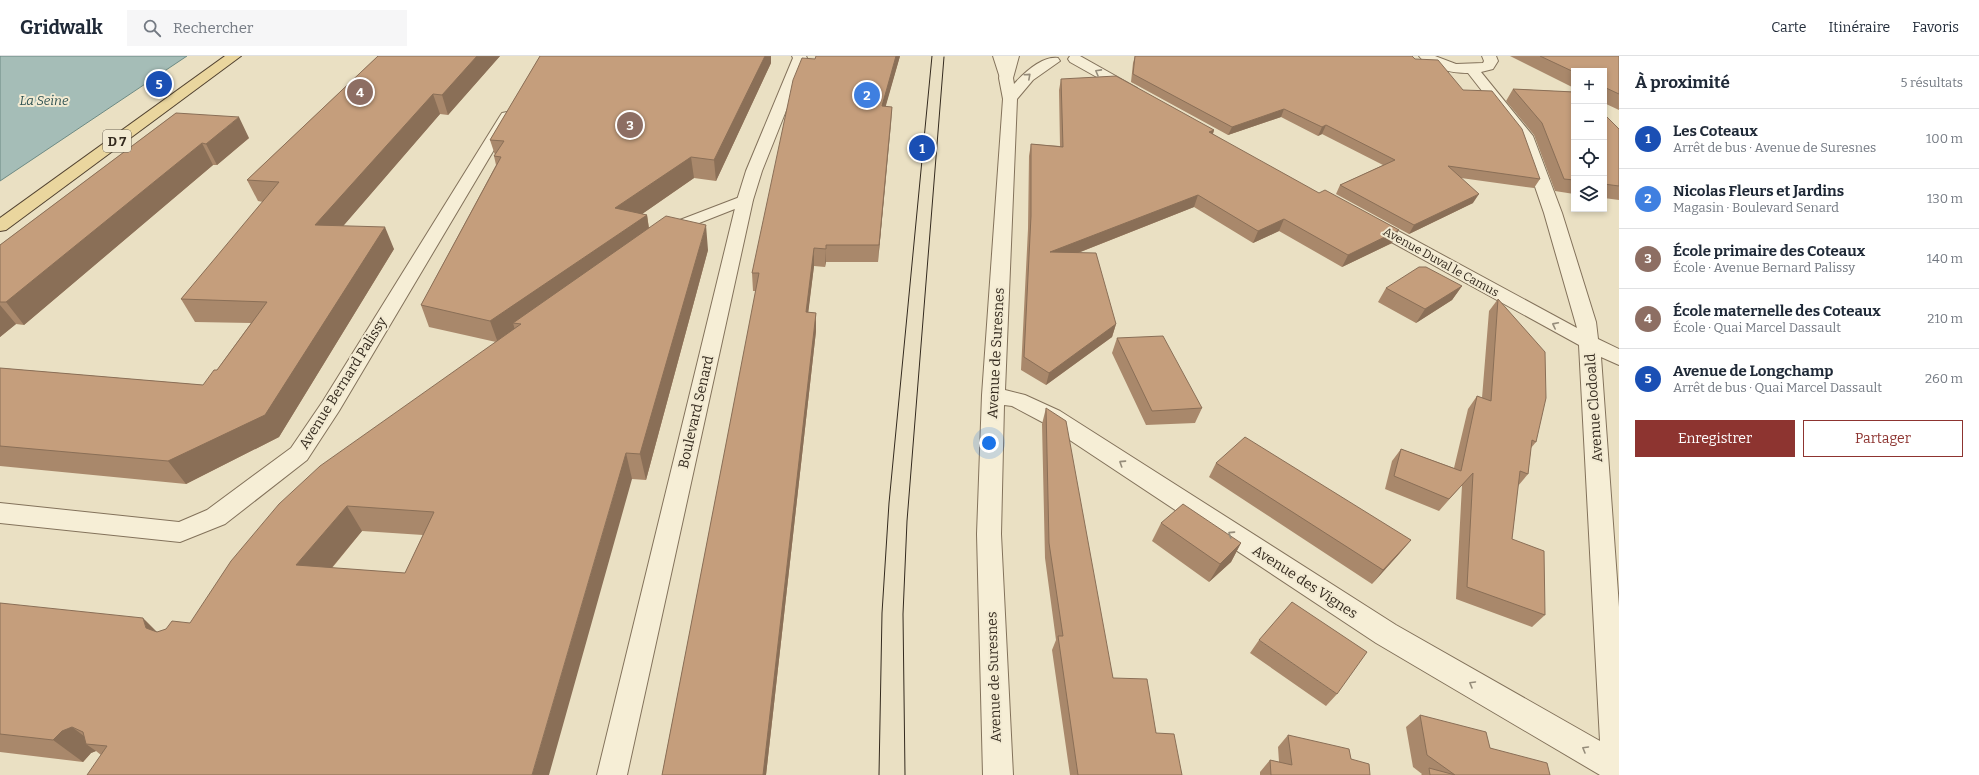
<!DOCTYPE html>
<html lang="fr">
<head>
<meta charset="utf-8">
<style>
  :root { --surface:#fff; --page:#f6f6f7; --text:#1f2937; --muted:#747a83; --line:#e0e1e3; --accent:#8d3430 }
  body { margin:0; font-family:Bitter,serif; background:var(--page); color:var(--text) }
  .controls { position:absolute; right:12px; top:12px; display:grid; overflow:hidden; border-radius:0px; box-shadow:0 2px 6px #0003 }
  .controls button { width:36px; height:36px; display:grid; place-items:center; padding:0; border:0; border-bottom:1px solid var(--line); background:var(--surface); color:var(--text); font:20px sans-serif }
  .you { position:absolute; left:989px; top:387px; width:14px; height:14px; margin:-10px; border:3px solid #fff; border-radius:50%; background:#1a73e8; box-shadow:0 0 0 6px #1a73e833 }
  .badge { display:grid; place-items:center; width:26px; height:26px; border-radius:50%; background:var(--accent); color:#fff; font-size:13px; font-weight:700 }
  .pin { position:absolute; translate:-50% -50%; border:2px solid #fff; box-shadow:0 1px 4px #0006 }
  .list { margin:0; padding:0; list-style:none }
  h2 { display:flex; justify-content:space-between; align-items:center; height:52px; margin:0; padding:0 16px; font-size:17px }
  h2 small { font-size:13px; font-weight:400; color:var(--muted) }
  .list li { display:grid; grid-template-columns:26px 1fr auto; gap:12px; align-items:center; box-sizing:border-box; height:60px; padding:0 16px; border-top:1px solid var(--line) }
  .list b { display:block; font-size:15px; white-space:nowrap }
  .list p { margin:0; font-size:13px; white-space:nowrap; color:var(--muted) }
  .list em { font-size:13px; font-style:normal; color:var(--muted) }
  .actions { display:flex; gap:8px; padding:12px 16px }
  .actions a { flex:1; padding:9px 0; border:1px solid var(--accent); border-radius:0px; text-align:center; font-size:14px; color:var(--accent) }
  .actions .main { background:var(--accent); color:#fff }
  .icon { flex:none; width:22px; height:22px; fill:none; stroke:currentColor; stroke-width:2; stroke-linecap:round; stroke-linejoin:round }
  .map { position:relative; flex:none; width:1619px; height:719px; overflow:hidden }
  header { display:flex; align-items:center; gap:24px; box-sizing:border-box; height:56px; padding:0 20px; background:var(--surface); border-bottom:1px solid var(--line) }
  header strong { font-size:19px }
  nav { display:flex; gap:22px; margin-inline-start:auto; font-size:14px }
  .search { width:280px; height:36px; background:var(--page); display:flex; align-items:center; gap:10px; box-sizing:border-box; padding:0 14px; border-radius:0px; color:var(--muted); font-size:15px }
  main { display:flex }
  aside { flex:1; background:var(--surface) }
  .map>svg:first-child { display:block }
</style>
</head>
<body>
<header>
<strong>Gridwalk</strong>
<div class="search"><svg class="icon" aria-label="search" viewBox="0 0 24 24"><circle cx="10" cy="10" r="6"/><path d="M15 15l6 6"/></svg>Rechercher</div>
<nav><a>Carte</a><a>Itinéraire</a><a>Favoris</a></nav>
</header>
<main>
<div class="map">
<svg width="1619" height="719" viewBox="0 0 1619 719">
  <rect width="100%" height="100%" fill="#eae0c3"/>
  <path fill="#a5bdb7" stroke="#6d8a84" d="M 0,0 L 187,0 L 0,125 Z"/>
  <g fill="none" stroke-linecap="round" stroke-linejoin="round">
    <g stroke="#83725b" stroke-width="2">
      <path id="service" d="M 993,0 L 1005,0 L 1012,22 L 1011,25 L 1001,25 Z
        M 745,139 L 750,141 L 753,144 L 750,147 L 684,173 L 672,181 L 666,183 L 660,181 L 658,178 L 672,167 Z"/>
    </g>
    <g stroke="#83725b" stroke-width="2">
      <path id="minor" d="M 1005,0 L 1019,0 L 1013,22 L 1014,28 C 1024,17 1042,0 1058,2 L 1060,5 L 1033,24 L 1017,43 L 1005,334 L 1025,339 L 1060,355 L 1396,569 L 1600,685 L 1579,289 L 1364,171 L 1361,167 L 1364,163 L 1370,162 L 1376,163 L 1577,272 L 1544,157 L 1518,81 L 1468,17 C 1453,17 1428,13 1419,0 L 1435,0 L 1456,8 L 1483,7 L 1484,5 L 1482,0 L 1496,0 L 1498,5 L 1493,13 L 1481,16 L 1533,80 L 1562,157 L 1596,266 L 1598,283 L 1619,293 L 1619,309 L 1601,301 L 1619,551 L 1619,719 L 1600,719 L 1376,587 L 1044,367 L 1012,350 L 1004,349 L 1001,478 L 1013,719 L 983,719 L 977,478 L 982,339 L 1003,43 L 999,22 Z
        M 1070,0 L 1080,0 L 1137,32 L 1139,35 L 1137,38 L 1127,38 L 1070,6 L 1068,3 Z
        M 507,56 L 512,57 L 514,60 L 339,355 L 307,404 L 225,468 L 180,486 L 0,467 L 0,447 L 179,466 L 207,454 L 291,392 L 323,345 L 500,60 L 502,57 Z"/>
    </g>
    <g stroke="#83725b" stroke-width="2">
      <path id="tertiary" d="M 792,0 L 806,0 L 807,2 L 762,115 L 753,144 L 627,719 L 597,719 L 737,144 L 746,115 L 793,2 Z"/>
    </g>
    <g stroke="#51412f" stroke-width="2">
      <path id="primary" d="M 225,0 L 241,0 L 6,174 L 0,175 L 0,162 Z"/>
    </g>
    <use href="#service" fill="#f6eed6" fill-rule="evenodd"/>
    <use href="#minor" fill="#f6eed6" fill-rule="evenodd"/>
    <use href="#tertiary" fill="#f6eed6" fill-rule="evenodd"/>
    <use href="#primary" fill="#ead69e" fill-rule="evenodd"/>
    <path stroke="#342a1e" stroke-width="1" d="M 879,719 L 882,557 L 889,447 L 932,0
      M 905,719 L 903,558 L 907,465 L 944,1"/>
  </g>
  <path fill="#a9886b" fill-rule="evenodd" d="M 378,0 L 500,0 L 448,59 L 440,58 L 343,170 L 394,193 L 279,381 L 186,428 L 0,410 L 0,312 L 203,329 L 217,314 L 251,267 L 195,266 L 181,243 L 263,146 L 258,145 L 247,124 Z
    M 540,0 L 771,0 L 771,7 L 716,125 L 694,122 L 642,158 L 647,159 L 649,172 L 708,194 L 646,424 L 632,423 L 101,699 L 96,695 L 91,697 L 83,706 L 0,696 L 0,547 L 157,576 L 190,567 L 496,286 L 429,271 L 421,249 L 496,109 L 494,100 L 495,99 L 490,84 ZM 362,475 L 423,479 L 405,517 L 332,512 Z
    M 816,0 L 900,0 L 885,51 L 892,51 L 878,206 L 826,206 L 825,211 L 814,210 L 808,256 L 816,257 L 816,275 L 766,719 L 662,719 L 756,235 L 753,235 L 752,217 Z
    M 1135,0 L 1415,3 L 1463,34 L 1540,123 L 1534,132 L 1461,122 L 1473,147 L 1409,178 L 1336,138 L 1340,129 L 1383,109 L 1322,78 L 1318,80 L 1281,61 L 1228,79 L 1131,26 L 1133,7 Z
    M 1510,0 L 1619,0 L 1619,54 L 1604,47 L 1604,15 L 1574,15 L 1574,32 Z
    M 1061,23 L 1214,74 L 1213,78 L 1392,187 L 1342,211 L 1279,175 L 1253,187 L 1194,151 L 1078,197 L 1116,268 L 1112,281 L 1046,329 L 1021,314 L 1028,173 L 1029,100 L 1031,88 L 1060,90 L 1059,34 Z
    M 1513,33 L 1574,36 L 1574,138 L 1555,135 L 1534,79 L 1506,45 Z
    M 176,57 L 249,82 L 217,109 L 213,109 L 24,269 L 16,268 L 0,281 L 0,189 Z
    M 1604,58 L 1619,73 L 1619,144 L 1604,142 Z
    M 1462,230 L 1452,244 L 1416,267 L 1378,246 L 1386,232 Z
    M 1498,243 L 1536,386 L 1531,392 L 1528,418 L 1518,430 L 1512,483 L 1545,559 L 1532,571 L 1456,543 L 1462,429 L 1439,455 L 1385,433 L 1392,405 L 1401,393 L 1454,412 L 1468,353 L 1477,340 L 1482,342 L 1489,255 Z
    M 1117,282 L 1202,352 L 1195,367 L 1146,369 L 1112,297 Z
    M 1046,352 L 1113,622 L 1156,677 L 1182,719 L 1070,719 L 1052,594 L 1056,584 L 1045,502 L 1042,368 Z
    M 1216,407 L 1411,484 L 1399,498 L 1372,528 L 1209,421 Z
    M 1161,467 L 1241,487 L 1231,506 L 1209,526 L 1152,485 Z
    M 1259,584 L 1337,638 L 1326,650 L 1250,597 Z
    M 1420,659 L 1490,692 L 1550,719 L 1421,719 L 1422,718 L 1413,711 L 1406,671 Z
    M 1288,679 L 1351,703 L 1370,719 L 1260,719 L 1260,716 L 1270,704 L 1279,706 L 1278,691 Z"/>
  <path fill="#8a6f57" d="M 477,0 L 500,0 L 448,59 L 442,39 Z
    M 765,0 L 771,0 L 771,7 L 716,125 L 714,104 Z
    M 896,0 L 900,0 L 881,67 L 882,50 Z
    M 433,38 L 440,58 L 325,191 L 315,169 Z
    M 892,51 L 891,68 L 878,206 L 879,189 Z
    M 1284,53 L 1281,61 L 1228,79 L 1232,71 Z
    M 239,61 L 249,82 L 217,109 L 206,88 Z
    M 1326,69 L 1322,78 L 1318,80 L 1322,71 Z
    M 1214,74 L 1210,86 L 1209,76 Z
    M 202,87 L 213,109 L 24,269 L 6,246 Z
    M 691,101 L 694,122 L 619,174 L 615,152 Z
    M 1479,138 L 1473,147 L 1409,178 L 1414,169 Z
    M 1198,139 L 1194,151 L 1047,209 L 1050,196 Z
    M 647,159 L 650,181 L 521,268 L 513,267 L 515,274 L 498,287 L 490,265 Z
    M 1284,163 L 1279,175 L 1253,187 L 1258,175 Z
    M 706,169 L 708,194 L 646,424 L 640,398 Z
    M 385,171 L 394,193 L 279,381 L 186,428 L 168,405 Z
    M 1399,174 L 1392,187 L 1342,211 L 1348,199 Z
    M 826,189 L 826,206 L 825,211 L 826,193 Z
    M 814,192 L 814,210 L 806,275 L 806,256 Z
    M 1462,230 L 1452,244 L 1416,267 L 1425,253 Z
    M 0,249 L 16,268 L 0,281 Z
    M 816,257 L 816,275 L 766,719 L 763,719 Z
    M 1116,268 L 1112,281 L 1046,329 L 1049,317 Z
    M 626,397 L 632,423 L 549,719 L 532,719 Z
    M 347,450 L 362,475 L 314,533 L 296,509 Z
    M 1411,484 L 1399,498 L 1372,528 L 1383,514 Z
    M 1241,487 L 1231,506 L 1209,526 L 1220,508 Z
    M 143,562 L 167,586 L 146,572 Z
    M 72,671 L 96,689 L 86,688 L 96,695 L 91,697 L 83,706 L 53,684 L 62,675 Z"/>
  <path fill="#c59e7c" stroke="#8a6f57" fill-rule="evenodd" d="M 378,0 L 477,0 L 442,39 L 433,38 L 315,169 L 385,171 L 265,359 L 168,405 L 0,390 L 0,312 L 203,329 L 214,314 L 217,314 L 267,246 L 181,243 L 279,126 L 247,124 Z
    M 540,0 L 765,0 L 714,104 L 691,101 L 615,152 L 647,159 L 490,265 L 421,249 L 501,101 L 494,100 L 504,85 L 490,84 Z
    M 816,0 L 896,0 L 882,50 L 892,51 L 879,189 L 826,189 L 826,193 L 814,192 L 806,256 L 816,257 L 763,719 L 662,719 L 759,217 L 752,217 L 793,24 L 802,2 L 815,3 Z
    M 1135,0 L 1412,0 L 1415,3 L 1438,4 L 1463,34 L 1492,35 L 1522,73 L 1540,123 L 1448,110 L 1479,138 L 1414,169 L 1340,129 L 1395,104 L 1326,69 L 1322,71 L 1284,53 L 1232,71 L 1133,18 Z
    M 1540,0 L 1619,0 L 1619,38 L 1604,31 L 1604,15 L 1574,15 L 1574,16 Z
    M 1116,20 L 1214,74 L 1209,76 L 1319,137 L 1325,134 L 1399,174 L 1348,199 L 1284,163 L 1258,175 L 1198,139 L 1050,196 L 1096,197 L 1116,268 L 1049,317 L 1024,301 L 1031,160 L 1031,88 L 1063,91 L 1061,23 Z
    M 1513,33 L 1574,36 L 1574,124 L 1564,123 L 1542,67 Z
    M 176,57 L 239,61 L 206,88 L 202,87 L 6,246 L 0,246 L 0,189 Z
    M 1604,58 L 1619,73 L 1619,130 L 1604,128 Z
    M 666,160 L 706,169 L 640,398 L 626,397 L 532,719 L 87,719 L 107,690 L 86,688 L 83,676 L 72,671 L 62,675 L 53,684 L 0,678 L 0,547 L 143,562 L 146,572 L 157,576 L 166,573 L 172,565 L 190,567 L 231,505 L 279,448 L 320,410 L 521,268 L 513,267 ZM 347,450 L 434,456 L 405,517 L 296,509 Z
    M 1419,211 L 1426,211 L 1462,230 L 1425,253 L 1386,232 Z
    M 1498,243 L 1545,296 L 1546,342 L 1536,386 L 1532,384 L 1528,418 L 1520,415 L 1512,483 L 1544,495 L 1545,559 L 1467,531 L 1473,417 L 1449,443 L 1394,420 L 1401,393 L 1461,415 L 1477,340 L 1491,345 Z
    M 1163,280 L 1202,352 L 1152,355 L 1117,282 Z
    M 1046,352 L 1066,365 L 1113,622 L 1147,623 L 1156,677 L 1174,678 L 1182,719 L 1078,719 L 1058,580 L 1063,580 L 1049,487 Z
    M 1245,381 L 1411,484 L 1383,514 L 1216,407 Z
    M 1183,448 L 1241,487 L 1220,508 L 1161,467 Z
    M 1292,546 L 1367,596 L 1337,638 L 1259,584 Z
    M 1420,659 L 1486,676 L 1490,692 L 1547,707 L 1550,719 L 1430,719 L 1429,712 L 1455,719 L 1427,699 Z
    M 1288,679 L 1349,693 L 1351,703 L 1369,708 L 1370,719 L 1271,719 L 1270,704 L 1292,709 Z"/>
  <defs><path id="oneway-chevron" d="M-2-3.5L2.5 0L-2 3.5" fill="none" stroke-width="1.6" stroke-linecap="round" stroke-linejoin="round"/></defs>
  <g stroke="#958c7a">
    <use href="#oneway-chevron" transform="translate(1098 16) rotate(-151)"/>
    <use href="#oneway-chevron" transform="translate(1028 20) rotate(-42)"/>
    <use href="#oneway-chevron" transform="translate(1555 269) rotate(-153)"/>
    <use href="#oneway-chevron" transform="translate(1122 407) rotate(-147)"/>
    <use href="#oneway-chevron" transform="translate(1231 478) rotate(-147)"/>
    <use href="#oneway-chevron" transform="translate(1472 628) rotate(-150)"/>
    <use href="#oneway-chevron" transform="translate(1585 693) rotate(-150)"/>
  </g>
  <g text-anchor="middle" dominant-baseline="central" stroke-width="4" stroke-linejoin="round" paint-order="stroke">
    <g font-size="12" fill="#342a1e" stroke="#f2ead2">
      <text transform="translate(1441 206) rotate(29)">Avenue Duval le Camus</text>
    </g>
    <g font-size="13" font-style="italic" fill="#2f5252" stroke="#f2ead2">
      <text x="44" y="44">La Seine</text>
    </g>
    <rect fill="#f2ead2" stroke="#6d6454" stroke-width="1" x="103" y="74" width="28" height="22" rx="3"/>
    <g font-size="13" font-weight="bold" fill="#342a1e">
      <text x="117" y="85">D 7</text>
    </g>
    <g font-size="14" fill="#342a1e" stroke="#f2ead2">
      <text transform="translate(996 297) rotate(-87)">Avenue de Suresnes</text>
      <text transform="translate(343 327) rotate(-58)">Avenue Bernard Palissy</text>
      <text transform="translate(1594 352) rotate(-94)">Avenue Clodoald</text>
      <text transform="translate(696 356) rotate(-77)">Boulevard Senard</text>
      <text transform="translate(1305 526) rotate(33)">Avenue des Vignes</text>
      <text transform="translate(994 621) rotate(-92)">Avenue de Suresnes</text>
    </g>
  </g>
</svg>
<div class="controls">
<button>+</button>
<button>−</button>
<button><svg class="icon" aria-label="locate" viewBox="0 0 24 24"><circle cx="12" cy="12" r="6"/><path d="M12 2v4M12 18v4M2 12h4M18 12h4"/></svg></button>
<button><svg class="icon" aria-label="layers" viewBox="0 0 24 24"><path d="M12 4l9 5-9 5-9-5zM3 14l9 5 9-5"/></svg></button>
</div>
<div class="you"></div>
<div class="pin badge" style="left:922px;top:92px;background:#1a4fb4">1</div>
<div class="pin badge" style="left:867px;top:39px;background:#3f7fe0">2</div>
<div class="pin badge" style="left:630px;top:69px;background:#8d6e63">3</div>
<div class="pin badge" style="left:360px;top:36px;background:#8d6e63">4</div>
<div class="pin badge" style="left:159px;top:28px;background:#1a4fb4">5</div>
</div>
<aside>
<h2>À proximité<small>5 résultats</small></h2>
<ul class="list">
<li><span class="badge" style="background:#1a4fb4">1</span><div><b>Les Coteaux</b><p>Arrêt de bus · Avenue de Suresnes</p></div><em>100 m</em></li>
<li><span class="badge" style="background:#3f7fe0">2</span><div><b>Nicolas Fleurs et Jardins</b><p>Magasin · Boulevard Senard</p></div><em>130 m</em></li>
<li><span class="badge" style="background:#8d6e63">3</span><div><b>École primaire des Coteaux</b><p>École · Avenue Bernard Palissy</p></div><em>140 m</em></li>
<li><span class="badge" style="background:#8d6e63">4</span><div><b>École maternelle des Coteaux</b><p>École · Quai Marcel Dassault</p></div><em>210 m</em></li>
<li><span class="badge" style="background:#1a4fb4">5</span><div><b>Avenue de Longchamp</b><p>Arrêt de bus · Quai Marcel Dassault</p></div><em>260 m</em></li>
</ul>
<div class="actions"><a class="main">Enregistrer</a><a>Partager</a></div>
</aside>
</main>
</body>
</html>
